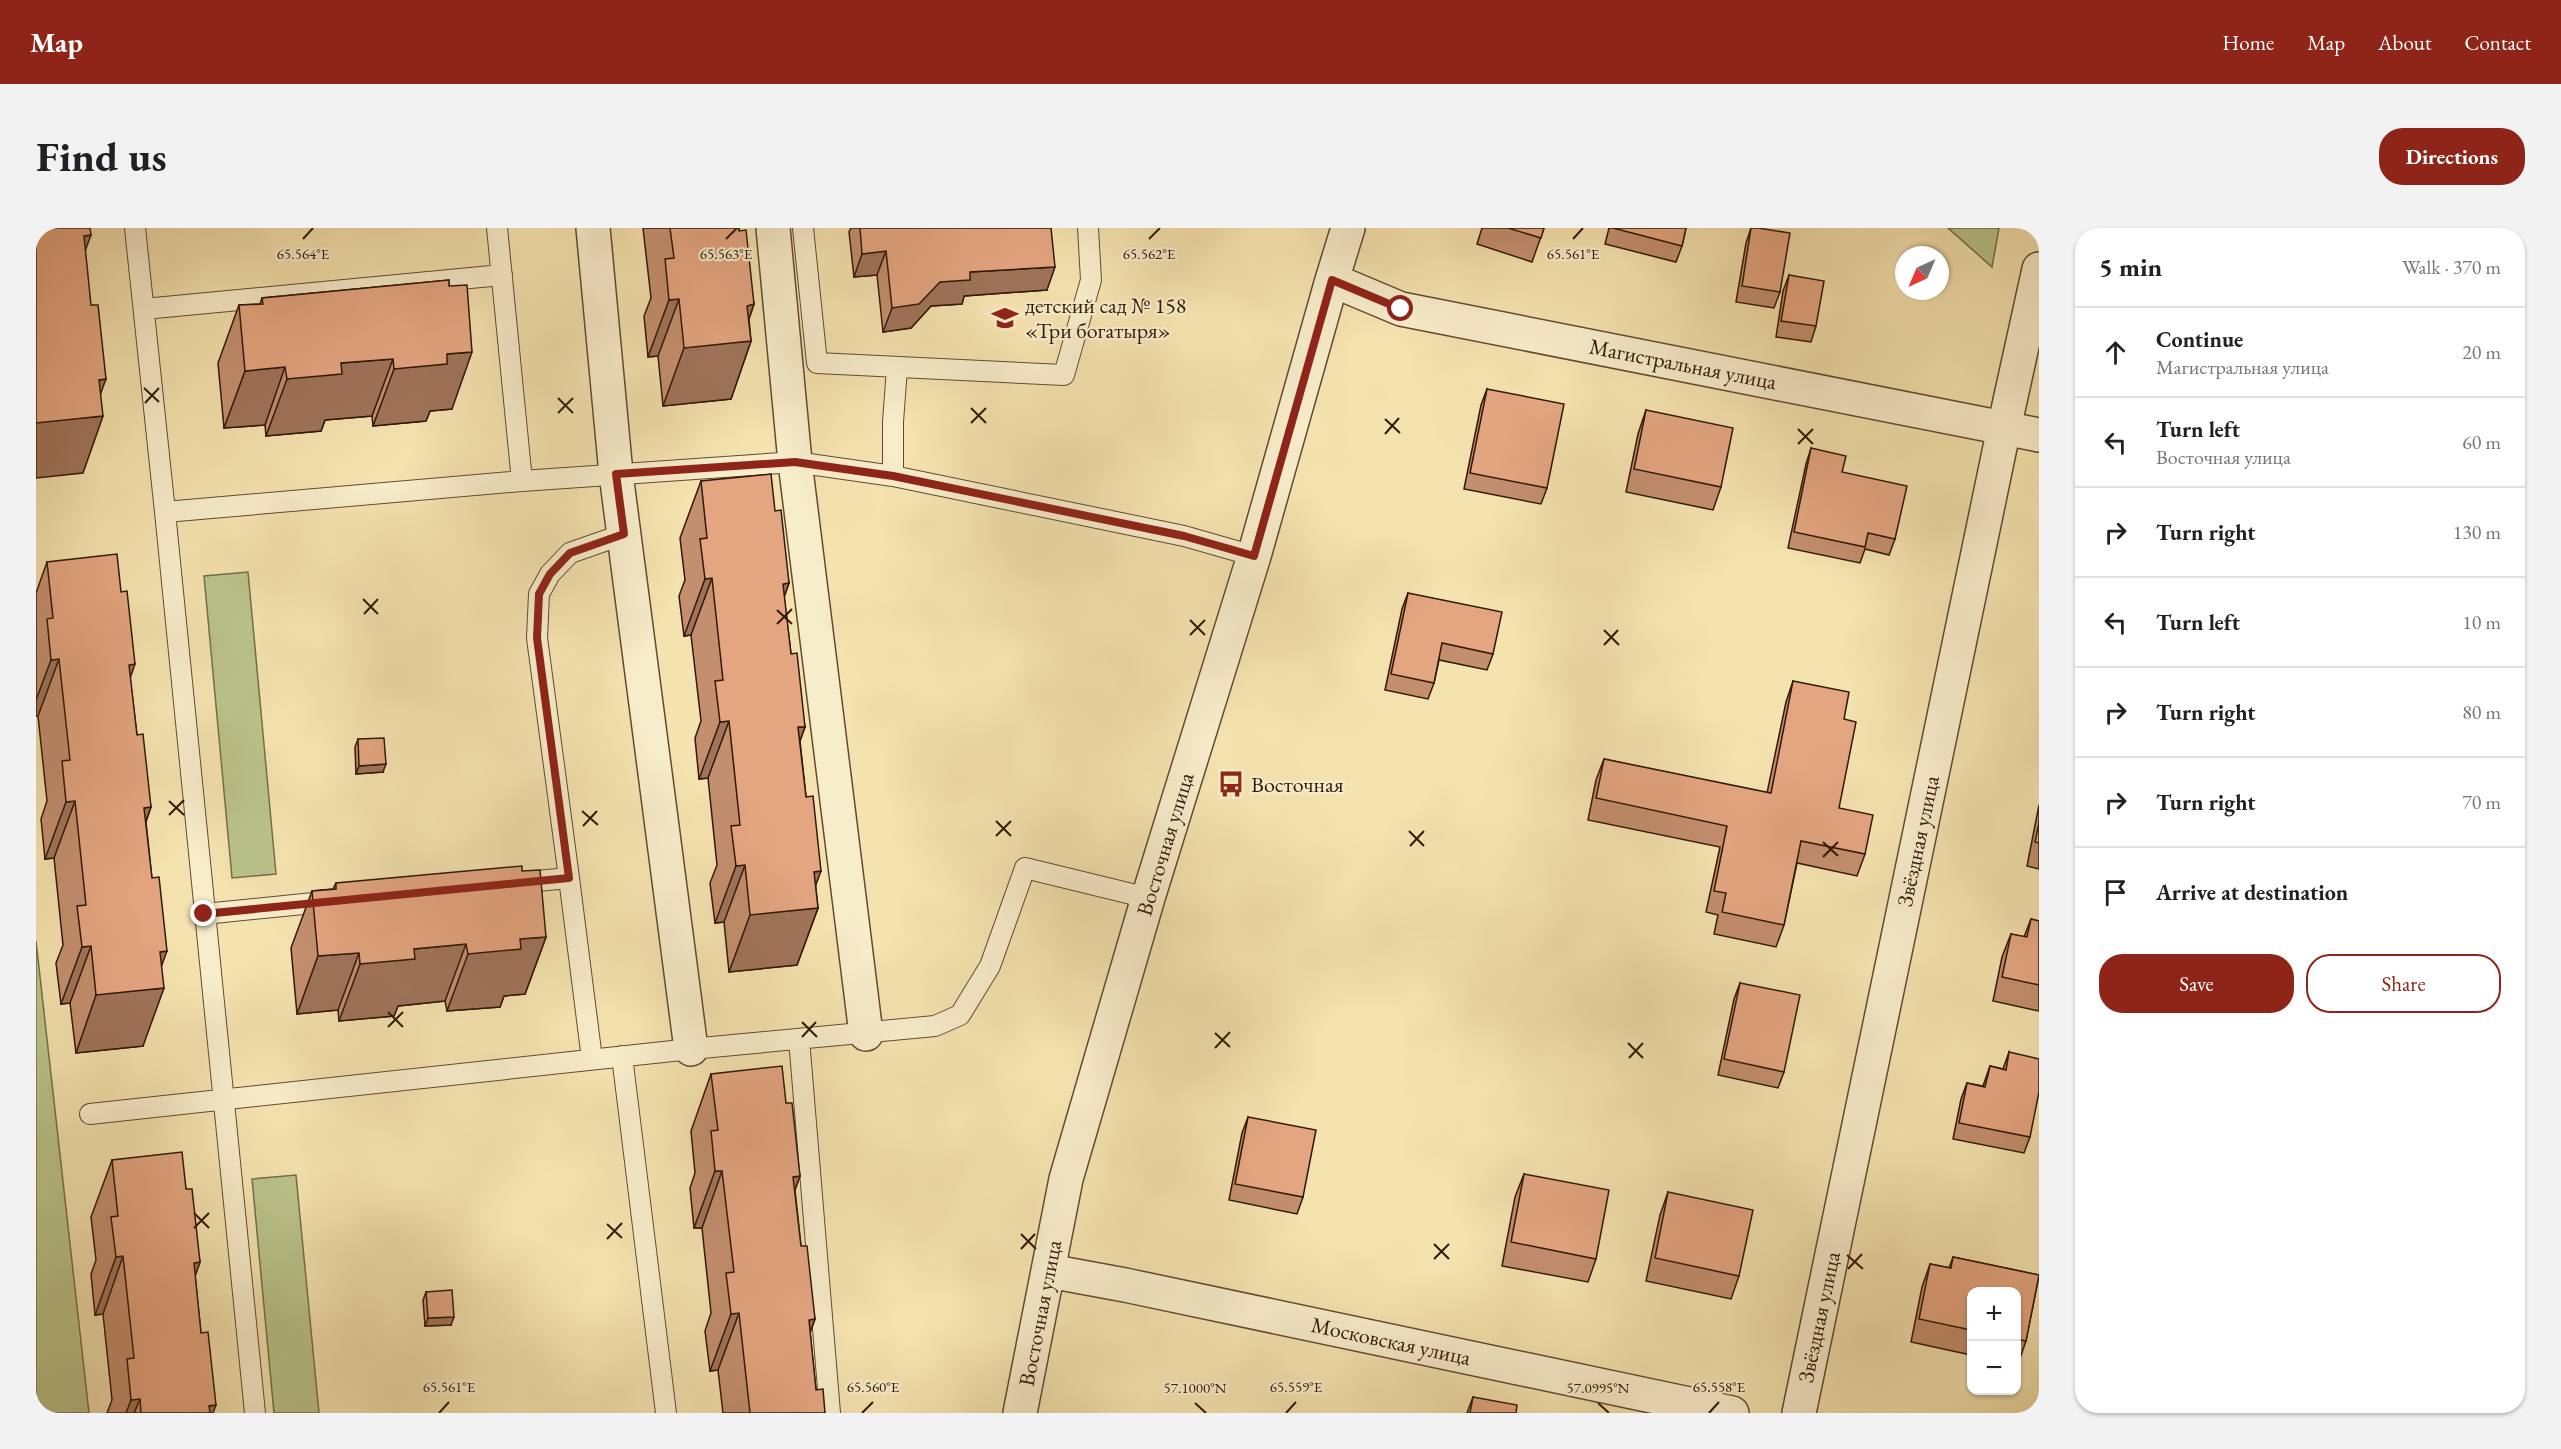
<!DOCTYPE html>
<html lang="en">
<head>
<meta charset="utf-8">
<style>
  :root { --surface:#fff; --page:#f2f2f2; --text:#202124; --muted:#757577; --line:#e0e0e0; --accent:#8f2418 }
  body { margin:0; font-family:"EB Garamond",serif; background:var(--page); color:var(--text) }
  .controls { position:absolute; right:18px; bottom:18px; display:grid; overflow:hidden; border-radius:12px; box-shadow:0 2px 4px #0004 }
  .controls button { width:54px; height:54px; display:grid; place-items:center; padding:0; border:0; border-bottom:2px solid var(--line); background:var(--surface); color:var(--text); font:30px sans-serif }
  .compass { position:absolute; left:1859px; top:18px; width:54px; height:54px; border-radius:50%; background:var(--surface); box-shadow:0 2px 4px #0004; rotate:224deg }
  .stop { position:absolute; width:18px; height:18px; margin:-14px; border:4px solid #8f2418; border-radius:50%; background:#fff }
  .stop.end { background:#8f2418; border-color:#fff; box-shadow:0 2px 6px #0008 }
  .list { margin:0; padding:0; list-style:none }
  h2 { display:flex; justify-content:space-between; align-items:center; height:78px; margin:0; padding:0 24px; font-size:26px }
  h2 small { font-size:20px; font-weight:400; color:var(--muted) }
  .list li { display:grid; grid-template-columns:39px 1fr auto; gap:18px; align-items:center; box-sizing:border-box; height:90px; padding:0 24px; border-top:2px solid var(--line) }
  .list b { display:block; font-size:22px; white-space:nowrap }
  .list p { margin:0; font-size:20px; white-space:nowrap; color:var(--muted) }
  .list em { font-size:20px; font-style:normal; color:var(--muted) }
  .actions { display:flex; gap:12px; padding:18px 24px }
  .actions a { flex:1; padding:14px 0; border:2px solid var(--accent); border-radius:24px; text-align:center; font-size:21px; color:var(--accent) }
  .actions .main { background:var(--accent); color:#fff }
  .icon { flex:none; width:33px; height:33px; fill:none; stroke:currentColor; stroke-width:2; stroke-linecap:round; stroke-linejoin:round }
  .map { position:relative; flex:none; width:2003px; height:1185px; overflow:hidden; border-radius:24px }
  header { display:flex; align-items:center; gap:36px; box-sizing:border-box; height:84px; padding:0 30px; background:var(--accent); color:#fff }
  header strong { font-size:28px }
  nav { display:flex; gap:33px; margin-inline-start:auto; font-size:21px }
  .intro { display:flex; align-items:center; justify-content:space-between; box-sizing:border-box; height:144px; padding:0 36px }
  h1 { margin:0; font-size:42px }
  .button { padding:15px 27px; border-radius:24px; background:var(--accent); color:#fff; font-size:21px; font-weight:700 }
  main { display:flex; gap:36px; padding:0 36px }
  aside { flex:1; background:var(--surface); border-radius:24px; box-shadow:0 2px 4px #0004 }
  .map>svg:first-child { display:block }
</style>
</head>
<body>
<header>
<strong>Map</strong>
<nav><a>Home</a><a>Map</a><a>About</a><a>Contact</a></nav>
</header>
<div class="intro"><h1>Find us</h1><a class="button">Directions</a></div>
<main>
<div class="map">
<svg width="2003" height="1185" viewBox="0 0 2003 1185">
  <rect width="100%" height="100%" fill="#f5e3af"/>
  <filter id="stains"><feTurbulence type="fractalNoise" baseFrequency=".00333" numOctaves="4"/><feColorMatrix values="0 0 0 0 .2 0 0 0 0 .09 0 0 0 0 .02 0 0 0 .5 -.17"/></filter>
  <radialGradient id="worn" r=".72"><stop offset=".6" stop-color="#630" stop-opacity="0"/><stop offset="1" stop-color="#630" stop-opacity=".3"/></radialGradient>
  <path fill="#bac48c" stroke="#756e49" stroke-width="1.5" d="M 1912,0 L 1963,0 L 1956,39 Z
    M 212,344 L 240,646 L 196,650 L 168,348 Z
    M 0,713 L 53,1185 L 0,1185 Z
    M 260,947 L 283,1185 L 238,1185 L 216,951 Z"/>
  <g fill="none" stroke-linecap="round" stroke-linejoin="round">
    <g stroke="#614b30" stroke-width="22">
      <path id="service" d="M 99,0 L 129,284 L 486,253 L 759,234 L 857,248 L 1148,308 L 1218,328
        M 461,0 L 486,253
        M 767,0 L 781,135 L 1028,147 L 1055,52 L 1052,0
        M 108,81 L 466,47
        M 857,248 L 857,194 L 861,140
        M 129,284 L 219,1185
        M 533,650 L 501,410 L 503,366 L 514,346 L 534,325 L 588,306
        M 479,655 L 533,650 L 556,831
        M 168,686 L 297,673
        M 763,811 L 794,1185
        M 586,828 L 630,1185
        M 54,886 L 655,821 L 899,798 L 924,787 L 954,738 L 989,640 L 1112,670"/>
    </g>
    <g stroke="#614b30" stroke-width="36">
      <path id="minor" d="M 557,0 L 580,246 L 655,821
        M 737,0 L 759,234 L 830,806
        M 1296,52 L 1365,81 L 2003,207
        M 1013,1043 L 1089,1057 L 1696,1185
        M 984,1185 L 1030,951 L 1112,670 L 1218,328 L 1296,52 L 1312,0
        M 1763,1185 L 1968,200 L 2003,41"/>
    </g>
    <use href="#service" stroke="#f8edcb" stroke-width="20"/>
    <use href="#minor" stroke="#f8edcb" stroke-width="33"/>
  </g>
  <path fill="#c48f6f" stroke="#301806" stroke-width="1.5" d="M 607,0 L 703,0 L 718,76 L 713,91 L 715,113 L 695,171 L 627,178 L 622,128 L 612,129 L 608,88 L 615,70 Z
    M 815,0 L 1015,0 L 1011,62 L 928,68 L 926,76 L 895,78 L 875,100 L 847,104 L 841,47 L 818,49 L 813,4 Z
    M 1446,0 L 1508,0 L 1496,34 L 1441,16 Z
    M 1573,0 L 1650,0 L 1646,18 L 1640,34 L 1569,16 Z
    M 1715,0 L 1744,64 L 1738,80 L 1700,74 L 1710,15 Z
    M 1753,47 L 1780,98 L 1775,114 L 1740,109 L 1747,63 Z
    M 413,52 L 416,181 L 394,183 L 390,193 L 337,198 L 336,188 L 289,192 L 285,203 L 230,208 L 229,197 L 188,200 L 182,135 L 203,77 L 224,76 L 226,70 Z
    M 1451,161 L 1511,260 L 1505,276 L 1428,261 L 1445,177 Z
    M 1610,182 L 1685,259 L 1677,282 L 1590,264 L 1602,206 Z
    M 1775,220 L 1806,244 L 1859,311 L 1853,327 L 1829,321 L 1824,335 L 1752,320 L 1770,236 Z
    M 665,253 L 739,283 L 753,355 L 748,369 L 755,426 L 769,499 L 764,513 L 782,680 L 761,737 L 693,744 L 688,694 L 679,695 L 674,655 L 681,637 L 672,550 L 663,551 L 659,510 L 665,493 L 655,407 L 648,408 L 643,368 L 649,352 L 644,310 Z
    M 11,334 L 94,450 L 101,507 L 115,579 L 110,594 L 125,738 L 107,818 L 40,825 L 34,775 L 25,776 L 20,735 L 27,717 L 18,630 L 9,631 L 5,591 L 11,573 L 2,488 L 0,488 L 0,365 Z
    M 1372,365 L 1457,426 L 1451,442 L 1403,432 L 1398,455 L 1392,471 L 1349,462 L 1366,381 Z
    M 1757,453 L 1808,491 L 1803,580 L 1829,626 L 1821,648 L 1761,635 L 1748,697 L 1740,719 L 1678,706 L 1682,687 L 1670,684 L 1684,619 L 1552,592 L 1560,552 L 1568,531 L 1731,565 L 1750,474 Z
    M 322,511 L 347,544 L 320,546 L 319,519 Z
    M 2003,577 L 2003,641 L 1991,638 Z
    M 300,655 L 510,709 L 489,766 L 468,768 L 464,779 L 411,783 L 409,773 L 362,778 L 358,788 L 303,793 L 302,782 L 261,786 L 255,720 L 276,663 L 297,661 Z
    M 1995,691 L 2003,693 L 2003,783 L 1957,773 L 1966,729 L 1975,706 L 1988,709 Z
    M 1704,755 L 1748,844 L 1742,860 L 1682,847 L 1698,771 Z
    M 1973,824 L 1994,909 L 1988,925 L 1917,911 L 1925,871 L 1931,855 L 1947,858 L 1954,838 L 1967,841 Z
    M 675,846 L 750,875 L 764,948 L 759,962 L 765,1018 L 779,1091 L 774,1105 L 780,1162 L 789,1185 L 687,1185 L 682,1142 L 674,1143 L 669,1103 L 675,1085 L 666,1000 L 658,1000 L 654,960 L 659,945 L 655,903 Z
    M 1212,889 L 1267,969 L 1261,986 L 1193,972 L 1206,905 Z
    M 76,932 L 150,961 L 164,1034 L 159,1048 L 165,1105 L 177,1185 L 71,1185 L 76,1172 L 67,1086 L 59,1087 L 55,1046 L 60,1032 L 55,989 Z
    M 1488,946 L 1560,1031 L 1552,1054 L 1466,1038 L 1479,969 Z
    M 1632,964 L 1703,1048 L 1695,1071 L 1610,1053 L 1624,987 Z
    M 1917,1029 L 2003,1047 L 1990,1113 L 1982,1136 L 1980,1136 L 1980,1064 L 1935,1064 L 1935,1127 L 1875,1114 L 1886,1059 L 1894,1036 L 1913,1040 Z
    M 390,1064 L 415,1097 L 389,1098 L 387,1072 Z
    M 1437,1169 L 1480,1185 L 1431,1185 Z"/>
  <path fill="#a0745a" stroke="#301806" stroke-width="1.5" d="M 55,7 L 34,64 L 48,8 Z
    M 850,23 L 841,47 L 818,49 L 826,26 Z
    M 1019,39 L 1011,62 L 928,68 L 926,76 L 895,78 L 875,100 L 847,104 L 856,80 L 904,54 L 934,44 Z
    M 643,71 L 622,128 L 612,129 L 633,72 Z
    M 718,76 L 705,114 L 715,113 L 695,171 L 627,178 L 648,120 L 711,78 Z
    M 436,124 L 416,181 L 394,183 L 390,193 L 337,198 L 358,141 L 411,126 Z
    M 357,131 L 336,188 L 289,192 L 285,203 L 230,208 L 251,151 L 305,135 Z
    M 249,139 L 229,197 L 188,200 L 209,143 Z
    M 70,151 L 56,189 L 67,188 L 47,245 L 0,250 L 0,195 L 63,152 Z
    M 676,350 L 655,407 L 648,408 L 669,351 Z
    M 753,355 L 733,413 L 747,356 Z
    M 23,431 L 2,488 L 0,488 L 0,472 L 15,432 Z
    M 99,436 L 79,494 L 93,437 Z
    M 693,493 L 672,550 L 663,551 L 684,494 Z
    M 762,499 L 769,499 L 748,556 Z
    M 350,536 L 347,544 L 320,546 L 323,538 Z
    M 39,573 L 18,630 L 9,631 L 30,574 Z
    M 115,579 L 94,636 L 108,580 Z
    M 709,637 L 688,694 L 679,695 L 700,638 Z
    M 785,643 L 771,681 L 782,680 L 761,737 L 693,744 L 714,687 L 778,644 Z
    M 510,709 L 489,766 L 468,768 L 464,779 L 411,783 L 432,726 L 484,711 Z
    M 430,716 L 409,773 L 362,778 L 358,788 L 303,793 L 324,736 L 378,721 Z
    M 55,718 L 34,775 L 25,776 L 46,719 Z
    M 131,723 L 117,761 L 128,760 L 107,818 L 40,825 L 60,767 L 124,724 Z
    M 323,725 L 302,782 L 261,786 L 282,728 Z
    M 679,943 L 686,943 L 666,1000 L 658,1000 Z
    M 764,948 L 743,1005 L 757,949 Z
    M 87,1028 L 67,1086 L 59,1087 L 80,1029 Z
    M 164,1034 L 144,1091 L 158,1035 Z
    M 703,1085 L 682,1142 L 674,1143 L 695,1086 Z
    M 418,1089 L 415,1097 L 389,1098 L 392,1090 Z
    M 779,1091 L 758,1148 L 773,1092 Z
    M 104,1171 L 98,1185 L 90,1185 L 95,1172 Z
    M 180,1177 L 177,1185 L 170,1185 L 173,1178 Z"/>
  <path fill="#e4a681" stroke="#301806" stroke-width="1.5" d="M 0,0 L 54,0 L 55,7 L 48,8 L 55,77 L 62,77 L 70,151 L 63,152 L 67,188 L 0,195 Z
    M 634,0 L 703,0 L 703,3 L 710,2 L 718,76 L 711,78 L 715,113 L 648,120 L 643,71 L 633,72 L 629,31 L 638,30 Z
    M 824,0 L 1015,0 L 1019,39 L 934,44 L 934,52 L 904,54 L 883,76 L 856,80 L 850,23 L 826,26 Z
    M 1472,0 L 1508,0 L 1505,10 Z
    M 1577,0 L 1650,0 L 1646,18 Z
    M 1715,0 L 1722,0 L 1754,5 L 1744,64 L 1706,58 Z
    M 1753,47 L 1788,53 L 1780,98 L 1745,93 Z
    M 413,52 L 413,58 L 431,57 L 436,124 L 411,126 L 411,136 L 358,141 L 357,131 L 305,135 L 306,146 L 251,151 L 249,139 L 209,143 L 203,77 L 227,76 L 226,70 Z
    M 1451,161 L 1528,176 L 1511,260 L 1434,245 Z
    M 1610,182 L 1697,200 L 1685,259 L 1598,241 Z
    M 1775,220 L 1810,228 L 1806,244 L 1871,258 L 1859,311 L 1832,305 L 1829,319 L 1758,304 Z
    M 735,246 L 739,283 L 745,282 L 753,355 L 747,356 L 755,426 L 761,425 L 769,499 L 762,499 L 770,569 L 777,568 L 785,643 L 778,644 L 782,680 L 714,687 L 709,637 L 700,638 L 695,598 L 704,597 L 693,493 L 684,494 L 679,453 L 687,452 L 676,350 L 669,351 L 664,311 L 671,310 L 665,253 Z
    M 81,326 L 85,364 L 91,363 L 99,436 L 93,437 L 101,507 L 107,506 L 115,579 L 108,580 L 116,650 L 123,649 L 131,723 L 124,724 L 128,760 L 60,767 L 55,718 L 46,719 L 41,678 L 50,677 L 39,573 L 30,574 L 26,533 L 34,532 L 23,431 L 15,432 L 11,391 L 17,390 L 11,334 Z
    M 1372,365 L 1466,384 L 1457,426 L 1406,415 L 1398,455 L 1355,446 Z
    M 1757,453 L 1813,464 L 1808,491 L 1820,494 L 1803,580 L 1837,587 L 1829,626 L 1765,613 L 1748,697 L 1686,684 L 1690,665 L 1678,663 L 1691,598 L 1560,570 L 1568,531 L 1735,565 Z
    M 348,510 L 350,536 L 323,538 L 322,511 Z
    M 2003,595 L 2003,615 L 1999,614 Z
    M 486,638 L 486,643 L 504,642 L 510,709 L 484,711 L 485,721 L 432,726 L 430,716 L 378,721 L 379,731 L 324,736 L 323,725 L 282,728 L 276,663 L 300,661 L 300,655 Z
    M 1995,691 L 2003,693 L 2003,757 L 1966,749 L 1975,706 L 1991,709 Z
    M 1704,755 L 1764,767 L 1748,844 L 1688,831 Z
    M 1973,824 L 2003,831 L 2003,864 L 1994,909 L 1923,895 L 1931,855 L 1949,859 L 1954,838 L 1970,842 Z
    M 746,838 L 750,875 L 756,875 L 764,948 L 757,949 L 765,1018 L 771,1018 L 779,1091 L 773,1092 L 780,1162 L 787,1161 L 789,1185 L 714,1185 L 703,1085 L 695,1086 L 690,1045 L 698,1044 L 686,943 L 679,943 L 675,903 L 682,902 L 675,846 Z
    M 1212,889 L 1280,902 L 1267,969 L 1199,956 Z
    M 146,924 L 150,961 L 156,961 L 164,1034 L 158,1035 L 165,1105 L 172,1104 L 180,1177 L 173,1178 L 174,1185 L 105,1185 L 104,1171 L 95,1172 L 91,1131 L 98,1130 L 87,1028 L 80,1029 L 75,989 L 82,988 L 76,932 Z
    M 1488,946 L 1573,962 L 1560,1031 L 1475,1014 Z
    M 1632,964 L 1717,982 L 1703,1048 L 1619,1030 Z
    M 1917,1029 L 2003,1047 L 1990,1113 L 1980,1111 L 1980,1064 L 1935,1064 L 1935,1102 L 1883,1091 L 1894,1036 L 1915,1040 Z
    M 416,1062 L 418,1089 L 392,1090 L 390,1064 Z
    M 1437,1169 L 1481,1177 L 1480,1185 L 1434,1185 Z"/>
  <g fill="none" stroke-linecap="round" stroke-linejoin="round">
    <path stroke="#8f2418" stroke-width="8" d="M 168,686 L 533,650 L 501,410 L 503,366 L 514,346 L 534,325 L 588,306 L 580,246 L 759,234 L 857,248 L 1148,308 L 1218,328 L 1296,52 L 1365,81"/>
  </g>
  <path fill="none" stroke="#301806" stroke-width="2" d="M 267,11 L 277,0M 690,11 L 701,0M 1113,11 L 1124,0M 1537,11 L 1547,0M 108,160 L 123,174M 522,170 L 537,185M 109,175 L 123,160M 935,180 L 950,195M 522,185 L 537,170M 1349,191 L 1364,205M 935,195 L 950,180M 1762,201 L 1777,216M 1349,206 L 1363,190M 1762,216 L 1777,201M 327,371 L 342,386M 741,382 L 756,396M 328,386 L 342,371M 1154,392 L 1169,407M 741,396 L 756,381M 1568,402 L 1583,417M 1154,407 L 1169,392M 1568,417 L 1582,402M 133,573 L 148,587M 546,583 L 562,597M 133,587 L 148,572M 960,593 L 975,608M 547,598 L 561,583M 1373,603 L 1388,618M 960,608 L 975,593M 1787,614 L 1802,628M 1374,618 L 1388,603M 1787,629 L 1802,614M 352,784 L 367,799M 766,794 L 781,809M 352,799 L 367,784M 1179,805 L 1194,819M 766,809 L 780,794M 1592,815 L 1607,830M 1179,820 L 1194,804M 1593,830 L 1607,815M 158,985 L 173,1000M 571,996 L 586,1010M 158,1000 L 173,985M 985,1006 L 1000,1021M 571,1011 L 586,995M 1398,1016 L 1413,1031M 985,1021 L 999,1006M 1811,1027 L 1827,1041M 1398,1031 L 1413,1016M 1812,1041 L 1826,1026M 1159,1175 L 1170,1185M 1562,1175 L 1573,1185M 403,1185 L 413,1174M 826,1185 L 837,1174M 1250,1185 L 1260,1174M 1673,1185 L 1683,1174"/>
  <defs>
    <g id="school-bare" transform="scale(2.07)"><path d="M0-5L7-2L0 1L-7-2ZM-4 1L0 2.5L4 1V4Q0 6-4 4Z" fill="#8f2418" stroke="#f8edcb" stroke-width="2.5" paint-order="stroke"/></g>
    <g id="bus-bare" transform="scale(2.07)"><path d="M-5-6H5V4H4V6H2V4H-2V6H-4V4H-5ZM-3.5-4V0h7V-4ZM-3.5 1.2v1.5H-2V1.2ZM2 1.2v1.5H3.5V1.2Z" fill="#8f2418" stroke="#f8edcb" stroke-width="2.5" paint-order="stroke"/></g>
  </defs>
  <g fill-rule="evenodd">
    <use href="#school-bare" x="969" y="90"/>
    <use href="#bus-bare" x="1195" y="556"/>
  </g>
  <g text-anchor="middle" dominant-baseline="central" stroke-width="4.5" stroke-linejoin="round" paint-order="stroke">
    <g font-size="22" fill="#301806" stroke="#f8edcb" text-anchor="start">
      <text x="989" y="77">детский сад № 158<tspan x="989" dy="25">«Три богатыря»</tspan></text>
      <text x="1215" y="556">Восточная</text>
    </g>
    <g font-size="22" fill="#301806" stroke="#f8edcb">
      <text transform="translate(1647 136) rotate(11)">Магистральная улица</text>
      <text transform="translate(1882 613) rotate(-78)">Звёздная улица</text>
      <text transform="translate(1129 616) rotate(-73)">Восточная улица</text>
      <text transform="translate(1004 1085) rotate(-79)">Восточная улица</text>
      <text transform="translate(1783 1089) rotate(-78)">Звёздная улица</text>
      <text transform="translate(1355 1113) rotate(12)">Московская улица</text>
    </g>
  </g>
  <g font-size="15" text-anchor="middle" fill="#301806" stroke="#f8edcb" stroke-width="4.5" stroke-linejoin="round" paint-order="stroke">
    <text x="267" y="31">65.564°E</text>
    <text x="1113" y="31">65.562°E</text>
    <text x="690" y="31">65.563°E</text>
    <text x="1537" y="31">65.561°E</text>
    <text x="413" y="1164">65.561°E</text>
    <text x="837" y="1164">65.560°E</text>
    <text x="1260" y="1164">65.559°E</text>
    <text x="1683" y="1164">65.558°E</text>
    <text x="1159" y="1165">57.1000°N</text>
    <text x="1562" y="1165">57.0995°N</text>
  </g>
  <rect width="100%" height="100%" filter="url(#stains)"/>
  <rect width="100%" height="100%" fill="url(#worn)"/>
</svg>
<div class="controls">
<button>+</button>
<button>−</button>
</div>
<svg class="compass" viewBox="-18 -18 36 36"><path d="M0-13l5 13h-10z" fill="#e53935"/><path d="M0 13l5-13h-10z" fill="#757577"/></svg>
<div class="stop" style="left:1365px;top:81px"></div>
<div class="stop end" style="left:168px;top:686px"></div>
</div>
<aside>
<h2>5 min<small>Walk · 370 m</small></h2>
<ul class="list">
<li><svg class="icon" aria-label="ahead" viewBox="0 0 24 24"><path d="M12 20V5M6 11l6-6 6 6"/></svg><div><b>Continue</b><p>Магистральная улица</p></div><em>20 m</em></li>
<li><svg class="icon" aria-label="left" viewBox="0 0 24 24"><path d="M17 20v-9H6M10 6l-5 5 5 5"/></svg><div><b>Turn left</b><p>Восточная улица</p></div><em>60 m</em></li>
<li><svg class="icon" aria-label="right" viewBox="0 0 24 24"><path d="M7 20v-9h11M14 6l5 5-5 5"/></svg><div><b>Turn right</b></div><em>130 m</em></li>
<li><svg class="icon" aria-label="left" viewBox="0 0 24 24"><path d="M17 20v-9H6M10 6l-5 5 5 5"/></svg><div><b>Turn left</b></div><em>10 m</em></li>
<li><svg class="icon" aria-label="right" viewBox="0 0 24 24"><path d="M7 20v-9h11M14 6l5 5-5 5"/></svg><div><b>Turn right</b></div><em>80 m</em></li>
<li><svg class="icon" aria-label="right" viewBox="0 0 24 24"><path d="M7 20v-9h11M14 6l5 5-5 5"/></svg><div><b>Turn right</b></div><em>70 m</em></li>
<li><svg class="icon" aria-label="arrive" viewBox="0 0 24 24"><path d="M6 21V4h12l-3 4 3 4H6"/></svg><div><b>Arrive at destination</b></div></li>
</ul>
<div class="actions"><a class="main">Save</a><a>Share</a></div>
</aside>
</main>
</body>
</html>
